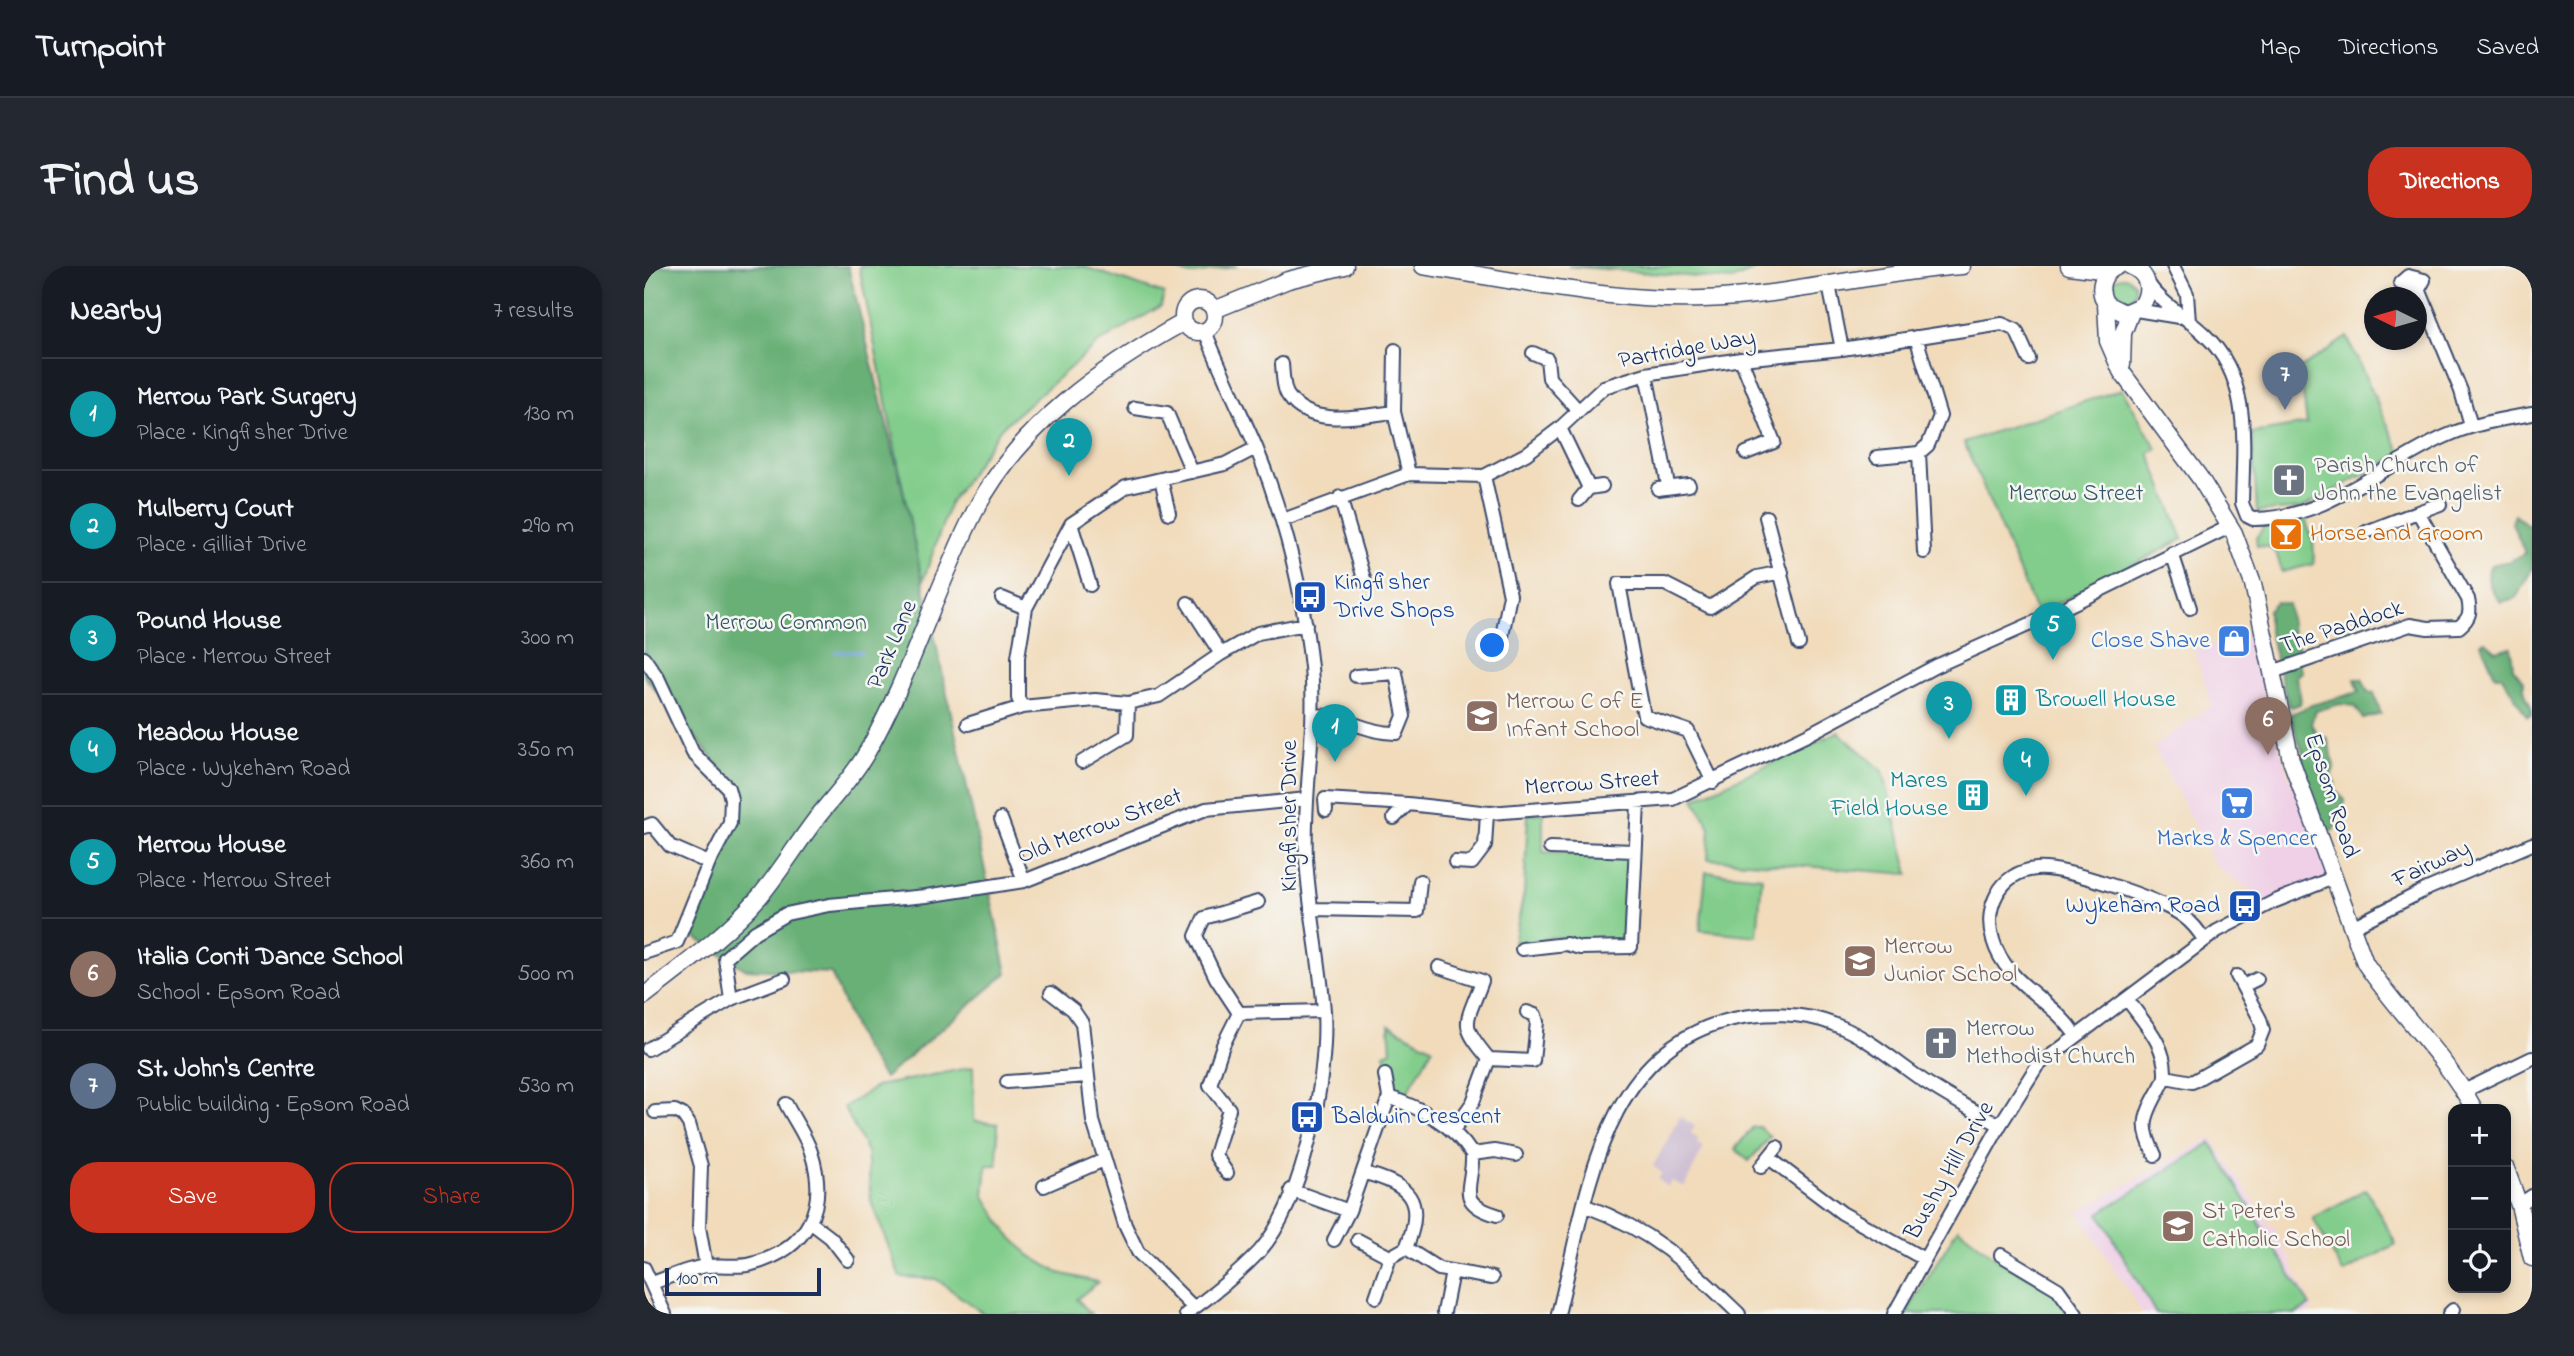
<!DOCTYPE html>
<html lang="en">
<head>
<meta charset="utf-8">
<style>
  :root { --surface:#171b24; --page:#242831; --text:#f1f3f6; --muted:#9ea1a6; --line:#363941; --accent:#c8321e }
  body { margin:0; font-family:"Indie Flower",sans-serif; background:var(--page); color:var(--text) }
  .controls { position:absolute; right:21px; bottom:21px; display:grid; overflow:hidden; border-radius:14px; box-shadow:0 4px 10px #0003 }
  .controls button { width:63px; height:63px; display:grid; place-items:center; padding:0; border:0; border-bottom:2px solid var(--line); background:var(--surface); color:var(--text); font:35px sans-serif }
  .compass { position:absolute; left:1720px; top:21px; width:63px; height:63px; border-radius:50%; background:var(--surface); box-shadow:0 4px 10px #0003; rotate:275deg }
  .scale { position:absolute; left:21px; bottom:18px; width:156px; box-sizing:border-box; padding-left:7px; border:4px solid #1b2f5e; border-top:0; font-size:19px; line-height:24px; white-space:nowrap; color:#1b2f5e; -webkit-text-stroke:5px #f6f6f2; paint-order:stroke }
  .you { position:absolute; left:849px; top:380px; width:24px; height:24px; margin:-18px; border:5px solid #fff; border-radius:50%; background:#1a73e8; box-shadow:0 0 0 10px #1a73e833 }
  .badge { display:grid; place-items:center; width:46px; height:46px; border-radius:50%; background:var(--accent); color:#fff; font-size:23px; font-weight:700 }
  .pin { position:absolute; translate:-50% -58px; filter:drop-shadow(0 2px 4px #0008) }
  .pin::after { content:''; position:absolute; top:37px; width:24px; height:21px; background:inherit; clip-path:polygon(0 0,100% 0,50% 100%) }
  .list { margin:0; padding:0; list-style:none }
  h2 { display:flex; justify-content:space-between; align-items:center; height:91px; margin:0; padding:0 28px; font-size:30px }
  h2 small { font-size:23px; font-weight:400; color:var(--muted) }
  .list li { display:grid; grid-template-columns:46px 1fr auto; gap:21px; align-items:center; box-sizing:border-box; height:112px; padding:0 28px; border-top:2px solid var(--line) }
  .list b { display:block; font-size:26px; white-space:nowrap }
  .list p { margin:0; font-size:23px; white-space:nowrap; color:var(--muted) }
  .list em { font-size:23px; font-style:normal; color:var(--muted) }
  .actions { display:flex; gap:14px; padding:21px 28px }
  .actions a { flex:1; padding:16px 0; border:2px solid var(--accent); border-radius:28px; text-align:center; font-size:24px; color:var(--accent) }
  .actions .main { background:var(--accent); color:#fff }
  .icon { flex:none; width:38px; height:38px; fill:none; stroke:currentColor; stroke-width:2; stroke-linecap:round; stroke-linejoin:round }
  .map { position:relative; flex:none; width:1888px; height:1048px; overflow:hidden; border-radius:28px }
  header { display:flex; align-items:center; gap:42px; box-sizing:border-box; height:98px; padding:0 35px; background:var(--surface); border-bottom:2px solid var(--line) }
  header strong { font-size:33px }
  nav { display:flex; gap:38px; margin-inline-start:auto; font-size:24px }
  .intro { display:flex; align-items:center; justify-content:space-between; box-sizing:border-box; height:168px; padding:0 42px }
  h1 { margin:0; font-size:49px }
  .button { padding:18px 32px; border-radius:28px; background:var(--accent); color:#fff; font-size:24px; font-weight:700 }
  main { display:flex; gap:42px; padding:0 42px }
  aside { flex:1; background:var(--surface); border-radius:28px; box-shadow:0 4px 10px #0003 }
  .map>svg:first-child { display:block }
</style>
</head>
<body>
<header>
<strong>Turnpoint</strong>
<nav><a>Map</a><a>Directions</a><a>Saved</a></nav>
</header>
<div class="intro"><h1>Find us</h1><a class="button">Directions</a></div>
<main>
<aside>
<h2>Nearby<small>7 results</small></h2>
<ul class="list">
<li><span class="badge" style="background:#0f9aa8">1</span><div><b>Merrow Park Surgery</b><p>Place · Kingfisher Drive</p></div><em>130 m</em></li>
<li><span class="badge" style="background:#0f9aa8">2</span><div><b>Mulberry Court</b><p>Place · Gilliat Drive</p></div><em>290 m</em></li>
<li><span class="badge" style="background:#0f9aa8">3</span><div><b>Pound House</b><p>Place · Merrow Street</p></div><em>300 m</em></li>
<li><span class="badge" style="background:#0f9aa8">4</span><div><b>Meadow House</b><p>Place · Wykeham Road</p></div><em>350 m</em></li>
<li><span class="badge" style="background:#0f9aa8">5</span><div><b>Merrow House</b><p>Place · Merrow Street</p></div><em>360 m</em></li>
<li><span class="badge" style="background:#8d6e63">6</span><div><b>Italia Conti Dance School</b><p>School · Epsom Road</p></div><em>500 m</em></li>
<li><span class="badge" style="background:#5c6f8a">7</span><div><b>St. John's Centre</b><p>Public building · Epsom Road</p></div><em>530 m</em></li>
</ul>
<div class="actions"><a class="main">Save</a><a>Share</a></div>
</aside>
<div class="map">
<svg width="1888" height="1048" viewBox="0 0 1888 1048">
  <rect width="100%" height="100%" fill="#f6f6f2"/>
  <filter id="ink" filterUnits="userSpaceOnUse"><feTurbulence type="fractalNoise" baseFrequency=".0143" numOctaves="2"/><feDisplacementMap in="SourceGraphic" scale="14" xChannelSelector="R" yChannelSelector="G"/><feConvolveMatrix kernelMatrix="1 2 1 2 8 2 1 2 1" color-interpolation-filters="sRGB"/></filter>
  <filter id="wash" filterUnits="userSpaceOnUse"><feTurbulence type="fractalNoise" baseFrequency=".00686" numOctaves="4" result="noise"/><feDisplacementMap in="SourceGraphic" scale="28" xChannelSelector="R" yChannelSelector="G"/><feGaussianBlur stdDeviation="1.57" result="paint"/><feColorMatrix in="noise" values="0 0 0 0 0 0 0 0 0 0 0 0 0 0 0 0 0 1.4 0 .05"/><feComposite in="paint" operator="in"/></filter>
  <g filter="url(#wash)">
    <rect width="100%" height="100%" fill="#f1dbbb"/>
    <path fill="#efd0e6" d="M 1606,369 L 1625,450 L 1645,511 L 1689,612 L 1616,642 L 1608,625 L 1573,602 L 1510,481 L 1568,439 L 1550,384 Z
      M 1567,872 L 1626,960 L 1629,959 L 1669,1044 L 1662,1048 L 1499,1048 L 1434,946 Z"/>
    <path fill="#cdbed2" d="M 1036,850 L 1051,860 L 1047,867 L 1055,874 L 1053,878 L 1060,881 L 1040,921 L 1028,915 L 1023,921 L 1014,913 L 1018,907 L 1009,900 Z"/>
    <path fill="#82cd8b" stroke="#4e7e74" stroke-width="2" d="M 215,0 L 438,0 L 520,28 L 517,40 L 453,78 L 357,162 L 306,237 L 278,318 Z
      M 522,0 L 593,0 L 546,9 Z
      M 924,0 L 1137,0 L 1113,3 L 1088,14 Z
      M1467 23a12 12 0 1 1 24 0a12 12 0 1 1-24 0Z
      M 1703,71 L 1757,188 L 1658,242 L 1613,246 L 1608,167 L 1663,158 L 1656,103 Z
      M 1478,123 L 1513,183 L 1505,187 L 1539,273 L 1393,348 L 1320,176 Z
      M 1661,252 L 1667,271 L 1669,270 L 1670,298 L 1638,306 L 1633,289 L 1626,281 L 1613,280 L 1612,272 L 1621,259 Z
      M 1194,466 L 1239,505 L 1265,608 L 1064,593 L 1066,561 L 1050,533 Z
      M 899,547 L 899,586 L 987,590 L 984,676 L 937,676 L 908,671 L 889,677 L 870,676 L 880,627 L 884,548 Z
      M 1062,606 L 1118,611 L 1113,670 L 1056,664 Z
      M 745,759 L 789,782 L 761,830 L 752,825 L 740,788 L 747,785 Z
      M 329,801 L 330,855 L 354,858 L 353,899 L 343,899 L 340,929 L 364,968 L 385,989 L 415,1007 L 454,1016 L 433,1033 L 447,1048 L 340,1048 L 292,1013 L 256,1011 L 227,934 L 223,886 L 200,841 L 233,820 Z
      M 1109,861 L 1116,861 L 1126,871 L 1105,895 L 1091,883 Z
      M 1567,877 L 1666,1040 L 1651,1048 L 1512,1048 L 1455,947 Z
      M 1722,923 L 1752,978 L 1699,1007 L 1669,952 Z
      M 1314,962 L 1357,996 L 1414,1027 L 1426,1048 L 1262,1048 Z"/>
    <path fill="#69b077" stroke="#42706a" stroke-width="2" d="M 0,0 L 204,0 L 260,229 L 363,707 L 240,812 L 217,778 L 187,707 L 101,703 L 44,667 L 94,549 L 85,512 L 0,410 Z
      M 1871,249 L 1885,260 L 1888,258 L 1888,303 L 1872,332 L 1857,336 C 1847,325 1840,313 1847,299 L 1866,295 L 1881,287 L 1868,257 Z
      M 1632,336 L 1644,338 L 1648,368 L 1657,387 L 1654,397 L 1658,406 L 1652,410 C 1652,419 1659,430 1656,438 L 1648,441 L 1644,439 L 1624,362 L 1624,344 Z
      M 1841,375 L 1852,385 L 1867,381 L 1869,402 L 1880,416 C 1878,429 1888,436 1888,448 L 1883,450 L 1857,409 L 1851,409 L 1837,377 Z
      M 1711,413 L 1718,413 L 1724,426 L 1730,427 L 1737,448 L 1719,453 L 1711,440 L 1696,438 L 1671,445 L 1667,458 L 1675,471 L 1683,472 L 1691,500 L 1687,510 L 1692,517 L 1690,524 L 1701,534 L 1701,537 L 1689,550 L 1694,557 L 1688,565 L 1680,565 L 1658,499 L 1659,487 L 1645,449 L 1668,439 L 1715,426 Z"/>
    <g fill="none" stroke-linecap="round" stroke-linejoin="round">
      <path stroke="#71a0da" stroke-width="3.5" d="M 192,386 L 217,386"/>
    </g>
  </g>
  <g filter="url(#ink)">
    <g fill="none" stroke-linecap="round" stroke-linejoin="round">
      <g stroke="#3b496c" stroke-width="16">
        <path id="minor" d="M 1529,0 L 1543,28 L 1545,56
          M 1503,16 C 1519,40 1542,50 1562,70 C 1608,114 1599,179 1598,237 L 1603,250 L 1609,253 C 1681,254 1738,199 1800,171 C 1828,158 1858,153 1888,148
          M 1775,23 L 1780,14 L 1764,10 L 1756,17 L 1775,23 L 1817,125 L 1827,160
          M 1492,44 L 1535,51
          M 1272,71 L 1296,150 L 1284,179 L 1275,187 L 1280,286
          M 1198,83 L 1358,58 L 1372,64 L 1385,93
          M 889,87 L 903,93 L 905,112 L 934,144
          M 1097,93 L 1130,176 L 1102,187
          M 638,98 C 639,108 639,124 645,131 C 667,162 718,150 750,146 L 751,84
          M 1002,108 L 1024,219
          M 491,142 L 523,147 L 548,206
          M 750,146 L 765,208
          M 916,162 L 945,222
          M 1233,191 L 1275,187
          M 840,210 L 866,329 L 858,370
          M 517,213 L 525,247
          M 1014,223 L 1045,219
          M 696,231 L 721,316
          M 935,234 L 945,222 L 958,220
          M 1774,246 L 1796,238
          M 1122,251 L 1155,378
          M 639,254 L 765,208 L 840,210 L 882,188 L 916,162 L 960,121 L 1002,108 L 1097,93 L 1198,83 L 1185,19
          M 427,258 L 446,319
          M 1528,287 L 1546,342
          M 358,332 L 382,342
          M 544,337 L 577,388
          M 0,392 L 14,412 L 49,487 L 84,522 L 87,533 L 86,557 L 65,597 L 33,676 L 0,687
          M 1628,406 L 1766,359 L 1784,362 L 1815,361 C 1826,352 1827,346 1824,333 L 1774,246 L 1722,266
          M 378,441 L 374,432 L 374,391 L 382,342 L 427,258 L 482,221 L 581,198 L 612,182
          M 669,449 C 698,449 724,468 753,467 L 760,450 L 752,407 L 712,410
          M 324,458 L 378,441 L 451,434 L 484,437 L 515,430 L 577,388 L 614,367 L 662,358
          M 438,496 L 483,469 L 484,437
          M 1069,516 L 1044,465 L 1000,450 L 975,318 L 1021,318 L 1066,341 L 1113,311 L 1138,306
          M 682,544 L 681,533 L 764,538 L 846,547 L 1029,533 L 1165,468 L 1292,400 L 1393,355 L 1587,260
          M 750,552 L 764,538
          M 357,553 L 380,615
          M 0,561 L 8,558 L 26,580 L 65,597
          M 906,582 L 991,585
          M 811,596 L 828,597 L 841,580 L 843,547
          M 614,636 L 560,652 L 552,670 L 572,712 L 595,747 L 680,745
          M 667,643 L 773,645 L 776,615
          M 1708,661 L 1783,623 L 1888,578
          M 878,683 L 922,678 L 936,682 L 987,681 L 994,537
          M 795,701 L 838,715 C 822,759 814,756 845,793
          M 1599,720 L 1613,713
          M 407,727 L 429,744 L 438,757 L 449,855 L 481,959 L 494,986 L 550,1042
          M 87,733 L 81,692 L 111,666 L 142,648 L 185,639 L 282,630 L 380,615 L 562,543 L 663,533
          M 1483,733 C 1500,757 1522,778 1521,809 C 1521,814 1518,819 1515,824 C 1500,851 1496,860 1511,889
          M 1432,770 C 1409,733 1362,719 1349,674 C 1339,642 1356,606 1392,603 C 1419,600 1516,633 1539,650 C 1547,656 1555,665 1560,674
          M 4,783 L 87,733 L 140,713
          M 741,809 L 745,831
          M 1522,811 L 1548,816 L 1613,779 L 1619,764 L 1616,753 L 1593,710
          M 363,816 L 443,810
          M 1820,825 L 1888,792
          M 745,831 C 778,843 808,857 828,888 C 830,921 809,936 853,949
          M 11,846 L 31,845 L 39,849 L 45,858 L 57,900 L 55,961 L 62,1000
          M 810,863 L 829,836 L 845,793 L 889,795 L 893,756 L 891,749 L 883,746
          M 828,888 L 851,885 L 872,889
          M 1125,892 L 1198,947 L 1280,993
          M 1117,901 L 1133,881
          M 583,907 L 571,889 L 585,843 L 566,819 L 579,779 L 595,747
          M 720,907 C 766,918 782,935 762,982 L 795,1003 L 848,1012
          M 400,920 L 460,894
          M 647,924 L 705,945 L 745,831
          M 1875,939 L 1888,930
          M 942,940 C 1010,965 1044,999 1095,1048
          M 166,956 L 187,972 L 204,994
          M 690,974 L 705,945
          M 714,974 L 746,991 L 762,982
          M 1357,989 L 1414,1023 L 1432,1048
          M 0,1002 L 21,1048
          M 8,1017 C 26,1011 47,1001 65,1000 C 79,998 95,1002 108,998 C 164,983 185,941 167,886 C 162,870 150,854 142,838
          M 732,1031 L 746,991
          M 800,1046 L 808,1006
          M 542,1048 C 567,1030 594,1008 615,986 C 660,935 684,812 680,745 C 676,694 665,643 662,592 C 659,528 673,465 667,401 C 659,325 641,252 612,181 C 595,142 576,104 561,65
          M 914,1048 C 943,936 954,784 1089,753 C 1121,746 1158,746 1189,758 C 1220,769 1247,792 1274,811 C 1300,829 1328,844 1356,859
          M 1250,1048 L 1356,859 L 1393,800 L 1573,665 L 1629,636 L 1689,612
          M 1805,1048 L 1809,1044"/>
      </g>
      <g stroke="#3b496c" stroke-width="19">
        <path id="major" d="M 779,0 C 872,14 964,36 1059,33 C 1147,30 1231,6 1318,0
          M 1425,0 L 1465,5
          M 1474,0 C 1457,7 1453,23 1462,38 L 1480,47 L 1498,39 C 1508,23 1504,7 1486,0
          M539 50a16 16 0 1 1 32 0a16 16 0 1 1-32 0Z
          M 1462,38 L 1464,75 L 1477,105 L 1556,212 L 1590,267 L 1609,318 L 1647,494 L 1721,697 C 1755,748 1801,789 1830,843
          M 570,44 L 644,14 L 701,0
          M 1478,99 L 1479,67 L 1487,46
          M 0,730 C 40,699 83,668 116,630 C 136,606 153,578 172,553 C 189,531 210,510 223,486 C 267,409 291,323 331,245 C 376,159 457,102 540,56
          M 1862,903 L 1875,939 L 1888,992"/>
      </g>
      <use href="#minor" stroke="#fff" stroke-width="12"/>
      <use href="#major" stroke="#fff" stroke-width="16"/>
    </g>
  </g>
  <defs>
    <g id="church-square" transform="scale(1.75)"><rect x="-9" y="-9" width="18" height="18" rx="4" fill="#6b7280" stroke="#f6f6f2"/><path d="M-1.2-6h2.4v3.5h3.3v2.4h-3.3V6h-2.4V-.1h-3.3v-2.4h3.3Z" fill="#fff"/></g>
    <g id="bar-square" transform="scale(1.75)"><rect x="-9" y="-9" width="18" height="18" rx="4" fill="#e8710a" stroke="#f6f6f2"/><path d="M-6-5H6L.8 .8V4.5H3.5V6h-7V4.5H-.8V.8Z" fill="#fff"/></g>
    <g id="bus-square" transform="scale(1.75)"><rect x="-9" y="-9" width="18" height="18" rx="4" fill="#1a4fb4" stroke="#f6f6f2"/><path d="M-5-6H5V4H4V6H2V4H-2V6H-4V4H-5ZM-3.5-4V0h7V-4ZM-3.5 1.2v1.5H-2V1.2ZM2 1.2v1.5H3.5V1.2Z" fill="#fff"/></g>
    <g id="shop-square" transform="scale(1.75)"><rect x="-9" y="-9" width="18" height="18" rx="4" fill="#3f7fe0" stroke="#f6f6f2"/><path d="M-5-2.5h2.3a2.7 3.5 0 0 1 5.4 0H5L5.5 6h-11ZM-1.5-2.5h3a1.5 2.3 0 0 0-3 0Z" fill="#fff"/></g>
    <g id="building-square" transform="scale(1.75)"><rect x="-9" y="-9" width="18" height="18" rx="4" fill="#0f9aa8" stroke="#f6f6f2"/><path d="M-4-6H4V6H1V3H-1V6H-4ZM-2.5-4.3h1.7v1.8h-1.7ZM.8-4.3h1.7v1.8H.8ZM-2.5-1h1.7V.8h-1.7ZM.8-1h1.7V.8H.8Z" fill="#fff"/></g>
    <g id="school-square" transform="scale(1.75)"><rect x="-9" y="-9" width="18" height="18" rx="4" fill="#8d6e63" stroke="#f6f6f2"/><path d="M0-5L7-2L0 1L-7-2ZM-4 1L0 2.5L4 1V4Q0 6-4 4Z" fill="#fff"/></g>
    <g id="supermarket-square" transform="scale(1.75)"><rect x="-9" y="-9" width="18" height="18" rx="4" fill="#3f7fe0" stroke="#f6f6f2"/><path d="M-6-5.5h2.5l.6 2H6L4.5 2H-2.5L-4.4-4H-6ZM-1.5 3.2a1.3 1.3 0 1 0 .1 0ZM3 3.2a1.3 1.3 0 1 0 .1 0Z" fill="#fff"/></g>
  </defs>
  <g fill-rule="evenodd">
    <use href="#church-square" x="1645" y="214"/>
    <use href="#bar-square" x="1642" y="268"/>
    <use href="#bus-square" x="666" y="331"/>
    <use href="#shop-square" x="1590" y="375"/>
    <use href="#building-square" x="1367" y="434"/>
    <use href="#school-square" x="838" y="450"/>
    <use href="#building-square" x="1329" y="529"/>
    <use href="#supermarket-square" x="1593" y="537"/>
    <use href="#bus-square" x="1601" y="640"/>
    <use href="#school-square" x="1216" y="695"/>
    <use href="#church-square" x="1297" y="777"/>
    <use href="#bus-square" x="663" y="851"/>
    <use href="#school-square" x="1534" y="960"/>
  </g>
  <g text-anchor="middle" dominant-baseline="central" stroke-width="5" stroke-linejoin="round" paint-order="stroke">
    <g font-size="24" fill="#1b2f5e" stroke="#f6f6f2">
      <text transform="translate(1043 84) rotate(-10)">Partridge Way</text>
      <text transform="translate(1698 362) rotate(-18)">The Paddock</text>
      <text transform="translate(249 379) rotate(-67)">Park Lane</text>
      <text transform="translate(948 518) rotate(-4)">Merrow Street</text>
      <text transform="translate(1687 530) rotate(72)">Epsom Road</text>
      <text transform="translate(646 550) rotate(-90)">Kingfisher Drive</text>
      <text transform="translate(456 561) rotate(-21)">Old Merrow Street</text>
      <text transform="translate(1788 599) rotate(-25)">Fairway</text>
      <text transform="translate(1306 905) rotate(-60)">Bushy Hill Drive</text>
    </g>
    <g font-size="24" fill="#5b616d" stroke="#f6f6f2" text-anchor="start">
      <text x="1670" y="200">Parish Church of<tspan x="1670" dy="28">John the Evangelist</tspan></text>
      <text x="1322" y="763">Merrow<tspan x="1322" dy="28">Methodist Church</tspan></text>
    </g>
    <g font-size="24" fill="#355669" stroke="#f6f6f2">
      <text x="1432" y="228">Merrow Street</text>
      <text x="142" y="357">Merrow Common</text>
    </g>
    <g font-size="24" fill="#c56008" stroke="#f6f6f2" text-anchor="start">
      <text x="1666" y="268">Horse and Groom</text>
    </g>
    <g font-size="24" fill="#164399" stroke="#f6f6f2" text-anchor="start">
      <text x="690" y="317">Kingfisher<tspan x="690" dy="28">Drive Shops</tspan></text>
      <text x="1576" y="640" text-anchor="end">Wykeham Road</text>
      <text x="688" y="851">Baldwin Crescent</text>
    </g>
    <g font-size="24" fill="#366cbe" stroke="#f6f6f2" text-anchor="end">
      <text x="1566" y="375">Close Shave</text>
      <text x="1593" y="573" text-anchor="middle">Marks &amp; Spencer</text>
    </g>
    <g font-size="24" fill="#0d838f" stroke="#f6f6f2" text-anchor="start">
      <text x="1392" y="434">Browell House</text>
      <text x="1304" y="515" text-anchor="end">Mares<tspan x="1304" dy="28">Field House</tspan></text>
    </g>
    <g font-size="24" fill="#785e54" stroke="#f6f6f2" text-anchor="start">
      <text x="862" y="436">Merrow C of E<tspan x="862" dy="28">Infant School</tspan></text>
      <text x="1240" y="681">Merrow<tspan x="1240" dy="28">Junior School</tspan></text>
      <text x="1558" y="946">St Peter's<tspan x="1558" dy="28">Catholic School</tspan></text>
    </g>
  </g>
</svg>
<div class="controls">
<button>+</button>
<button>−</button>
<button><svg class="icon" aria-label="locate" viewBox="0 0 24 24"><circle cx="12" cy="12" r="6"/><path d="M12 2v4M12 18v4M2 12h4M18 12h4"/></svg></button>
</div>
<svg class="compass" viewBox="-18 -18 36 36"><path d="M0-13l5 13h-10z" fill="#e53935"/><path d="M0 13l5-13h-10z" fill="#9ea1a6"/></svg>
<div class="scale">100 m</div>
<div class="you"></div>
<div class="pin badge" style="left:691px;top:496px;background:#0f9aa8">1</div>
<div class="pin badge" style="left:425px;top:210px;background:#0f9aa8">2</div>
<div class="pin badge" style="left:1305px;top:473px;background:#0f9aa8">3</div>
<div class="pin badge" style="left:1382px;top:530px;background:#0f9aa8">4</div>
<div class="pin badge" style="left:1409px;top:394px;background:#0f9aa8">5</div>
<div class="pin badge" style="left:1624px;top:489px;background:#8d6e63">6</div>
<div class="pin badge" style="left:1641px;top:144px;background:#5c6f8a">7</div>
</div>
</main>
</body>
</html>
